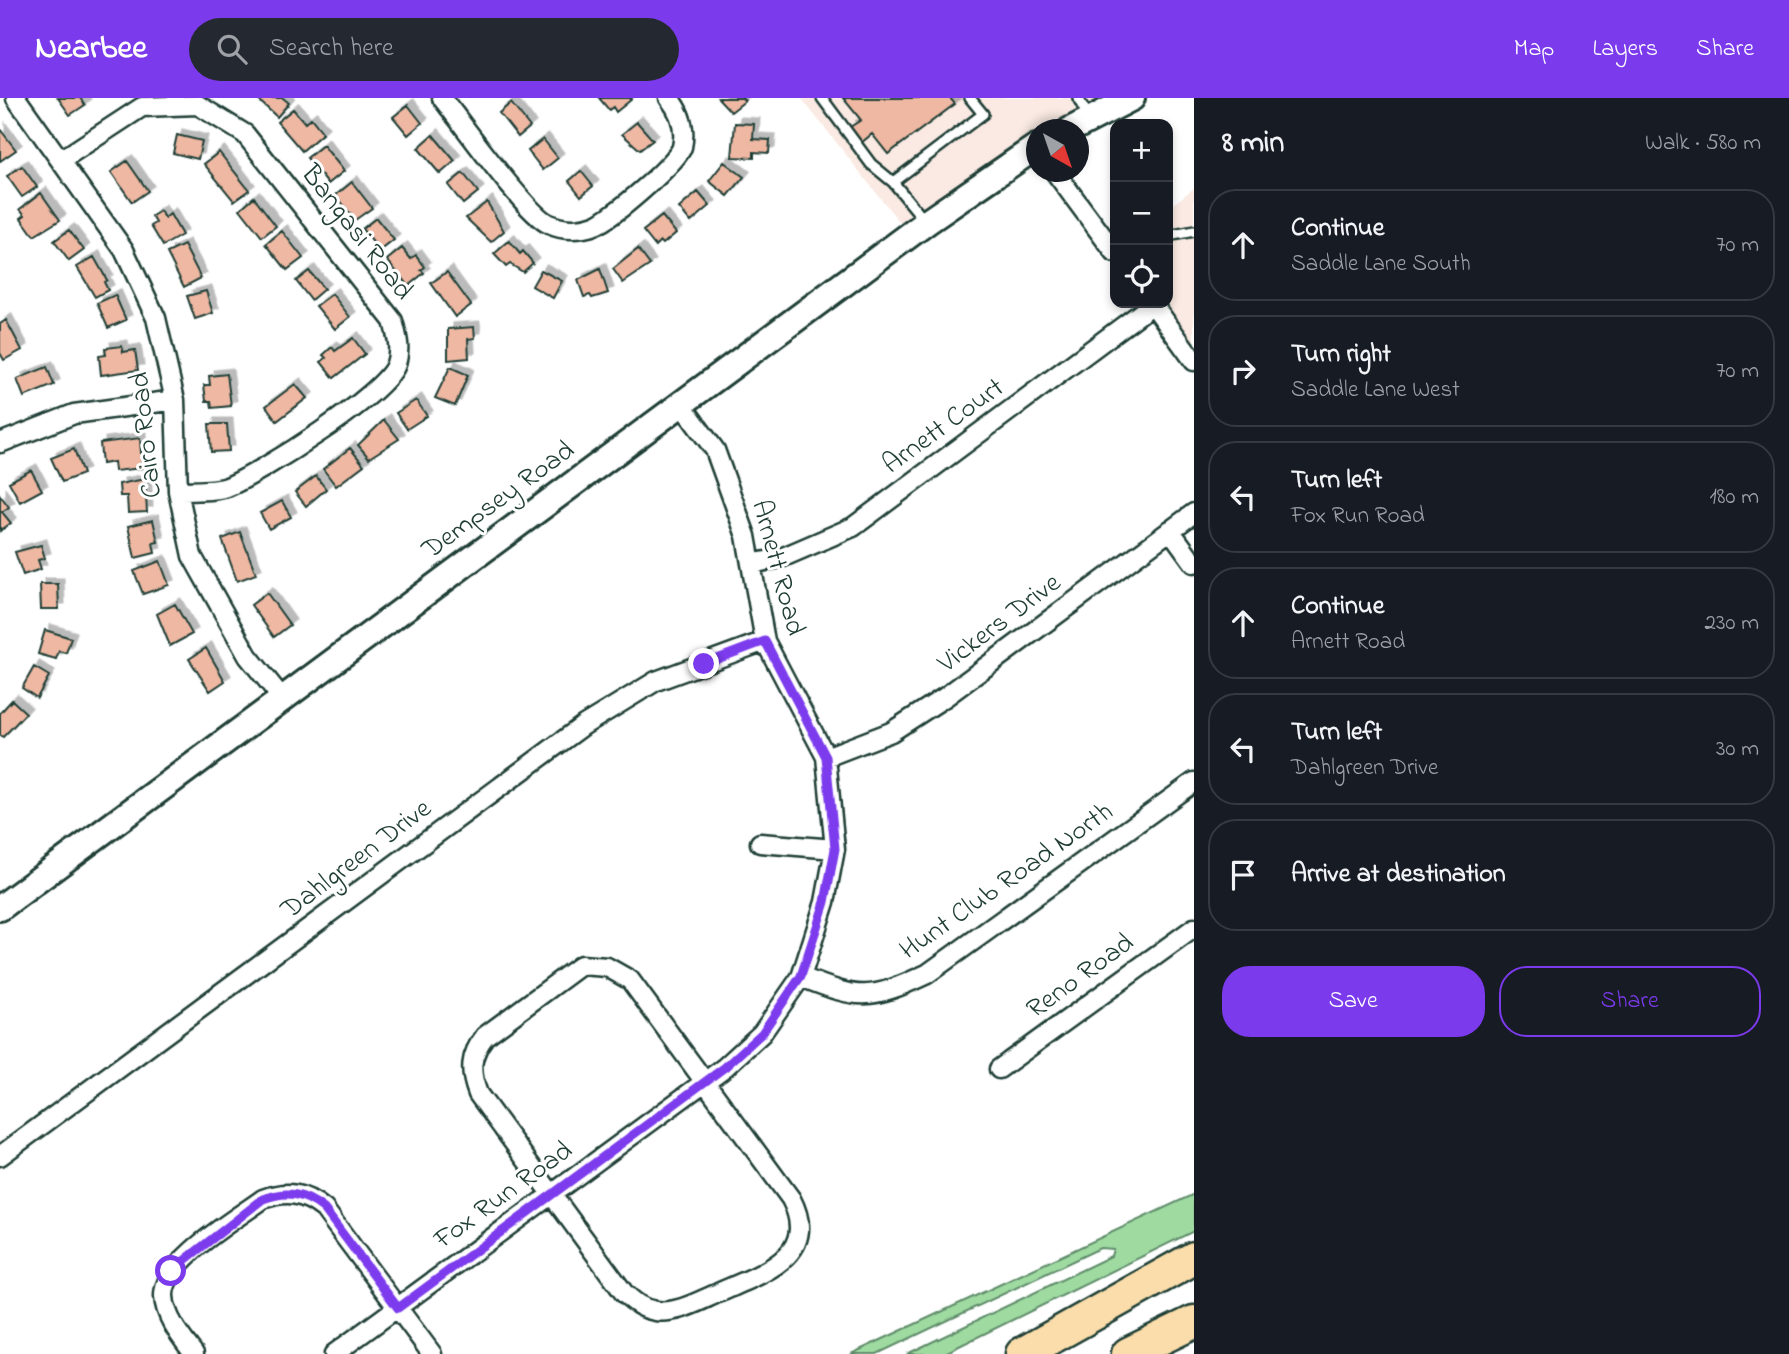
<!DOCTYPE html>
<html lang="en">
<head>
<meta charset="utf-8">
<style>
  :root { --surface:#171b24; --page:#242831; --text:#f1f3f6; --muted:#9ea1a6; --line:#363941; --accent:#7c3aed }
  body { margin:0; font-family:"Indie Flower",sans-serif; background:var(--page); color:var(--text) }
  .controls { position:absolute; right:21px; top:21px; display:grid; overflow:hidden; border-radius:14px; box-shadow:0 4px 10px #0003 }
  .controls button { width:63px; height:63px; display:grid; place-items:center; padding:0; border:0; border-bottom:2px solid var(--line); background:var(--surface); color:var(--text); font:35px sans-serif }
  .compass { position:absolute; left:1026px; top:21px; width:63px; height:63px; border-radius:50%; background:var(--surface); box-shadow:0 4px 10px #0003; rotate:140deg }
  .stop { position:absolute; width:21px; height:21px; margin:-16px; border:5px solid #7c3aed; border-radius:50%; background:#fff }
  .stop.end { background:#7c3aed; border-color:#fff; box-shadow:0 2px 7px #0008 }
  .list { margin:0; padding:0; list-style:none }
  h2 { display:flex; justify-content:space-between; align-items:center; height:91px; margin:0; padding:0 28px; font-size:30px }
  h2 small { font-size:23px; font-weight:400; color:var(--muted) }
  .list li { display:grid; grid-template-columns:46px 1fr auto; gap:21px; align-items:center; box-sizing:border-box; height:112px; margin:0 14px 14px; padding:0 14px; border:2px solid var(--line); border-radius:28px }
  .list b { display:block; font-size:26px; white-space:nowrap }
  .list p { margin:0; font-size:23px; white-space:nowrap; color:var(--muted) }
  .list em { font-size:23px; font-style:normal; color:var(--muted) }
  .actions { display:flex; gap:14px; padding:21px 28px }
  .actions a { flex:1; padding:16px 0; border:2px solid var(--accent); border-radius:28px; text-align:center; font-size:24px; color:var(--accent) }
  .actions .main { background:var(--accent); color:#fff }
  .icon { flex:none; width:38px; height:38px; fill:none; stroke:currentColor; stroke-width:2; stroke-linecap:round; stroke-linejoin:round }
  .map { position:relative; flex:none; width:1194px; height:1256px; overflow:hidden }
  header { display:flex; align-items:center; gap:42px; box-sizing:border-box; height:98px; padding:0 35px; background:var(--accent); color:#fff }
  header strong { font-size:33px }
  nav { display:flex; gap:38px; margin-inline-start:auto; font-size:24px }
  .search { width:490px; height:63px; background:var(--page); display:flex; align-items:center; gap:18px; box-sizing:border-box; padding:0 24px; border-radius:38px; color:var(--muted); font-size:26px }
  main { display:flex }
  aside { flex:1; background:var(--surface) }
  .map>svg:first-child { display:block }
</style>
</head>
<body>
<header>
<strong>Nearbee</strong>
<div class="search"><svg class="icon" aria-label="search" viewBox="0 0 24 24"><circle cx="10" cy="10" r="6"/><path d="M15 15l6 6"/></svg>Search here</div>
<nav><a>Map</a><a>Layers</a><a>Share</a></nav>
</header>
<main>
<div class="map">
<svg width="1194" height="1256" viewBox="0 0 1194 1256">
  <defs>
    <filter id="shadow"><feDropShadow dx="5.5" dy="-5.5" stdDeviation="0" flood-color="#0004"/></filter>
  </defs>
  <rect width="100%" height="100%" fill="#fff"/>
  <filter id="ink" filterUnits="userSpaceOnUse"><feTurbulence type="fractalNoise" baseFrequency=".0143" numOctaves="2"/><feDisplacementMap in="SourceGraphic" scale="14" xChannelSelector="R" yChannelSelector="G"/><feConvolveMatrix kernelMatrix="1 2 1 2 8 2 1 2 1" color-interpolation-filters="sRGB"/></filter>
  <g filter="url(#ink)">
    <path fill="#faeae3" d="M 801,0 L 1115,0 L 1061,31 L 1036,32 L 1036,46 L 909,136 Z
      M 1194,90 L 1194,263 L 1151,205 L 1168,205 L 1168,110 Z"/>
    <path fill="#9fdaa1" stroke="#5f8c6a" stroke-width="2" d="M 1194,1096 L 1194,1133 L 943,1256 L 907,1256 L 1111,1158 L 1113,1151 L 1100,1150 L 877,1256 L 851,1256 Z"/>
    <path fill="#efb8a3" stroke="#1f3d34" stroke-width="2" filter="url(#shadow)" d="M 58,0 L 80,0 L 85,7 L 70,17 Z
      M 256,0 L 283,0 L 289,5 L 277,19 Z
      M 599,0 L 631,0 L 632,1 L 616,14 L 613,9 L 609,12 Z
      M 718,0 L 742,0 L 745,3 L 731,14 Z
      M 843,0 L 950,0 L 955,6 L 888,56 L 872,36 L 861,45 L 850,29 L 861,22 Z
      M 511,5 L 530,29 L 518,39 L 499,15 Z
      M 408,7 L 422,25 L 408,37 L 393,19 Z
      M 293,11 L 305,25 L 311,20 L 323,35 L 302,53 L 277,24 Z
      M 637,24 L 653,42 L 640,52 L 622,36 Z
      M 735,25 L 754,26 L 753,41 L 770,42 L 769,55 L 754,54 L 754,60 L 732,59 Z
      M 0,31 L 16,52 L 0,63 Z
      M 177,37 L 202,43 L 198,61 L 173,55 Z
      M 433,37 L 455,63 L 440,76 L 418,50 Z
      M 543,41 L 558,60 L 543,72 L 528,53 Z
      M 323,47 L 344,73 L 328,86 L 307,60 Z
      M 219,54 L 249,92 L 234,103 L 204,66 Z
      M 127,63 L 148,93 L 132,104 L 111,74 Z
      M 724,64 L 744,79 L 728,98 L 709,83 Z
      M 22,68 L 37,89 L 22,99 L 7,78 Z
      M 581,73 L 593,88 L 581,98 L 569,83 Z
      M 463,75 L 478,94 L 463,106 L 448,87 Z
      M 352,84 L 372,110 L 355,122 L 336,97 Z
      M 698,94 L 710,108 L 691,124 L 679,110 Z
      M 41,95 L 60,122 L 34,138 L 21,120 L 25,117 L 20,111 Z
      M 254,99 L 276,128 L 262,139 L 240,111 Z
      M 487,104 L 504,133 L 491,144 L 466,120 Z
      M 160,113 L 165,120 L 170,116 L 182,137 L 163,148 L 151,128 L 156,125 L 152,118 Z
      M 662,118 L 676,135 L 663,146 L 660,143 L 655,148 L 643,133 Z
      M 376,120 L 394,142 L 380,153 L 362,131 Z
      M 69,132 L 84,152 L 69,163 L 54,143 Z
      M 282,133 L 303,160 L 287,172 L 266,146 Z
      M 509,143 L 520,156 L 523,153 L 533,165 L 523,174 L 510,166 L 506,169 L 494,156 Z
      M 184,147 L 201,180 L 184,189 L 167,155 Z
      M 402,150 L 411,161 L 416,157 L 425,169 L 421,172 L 424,175 L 408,188 L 387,162 Z
      M 638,151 L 650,167 L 623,185 L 613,171 Z
      M 94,159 L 107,182 L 104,184 L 108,192 L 95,199 L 77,169 Z
      M 600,171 L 608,195 L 592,200 L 590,197 L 584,199 L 578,182 Z
      M 541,172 L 562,183 L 553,200 L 532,188 Z
      M 309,173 L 324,191 L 311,202 L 296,183 Z
      M 447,174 L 471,207 L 455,219 L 431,185 Z
      M 206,193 L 213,215 L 195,221 L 187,198 Z
      M 332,196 L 350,219 L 335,231 L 316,208 Z
      M 115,197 L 126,222 L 108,230 L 97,205 Z
      M 6,222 L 22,252 L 4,262 L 0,255 L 0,226 Z
      M 474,229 L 475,240 L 468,241 L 469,260 L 448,262 L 448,231 Z
      M 353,240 L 365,256 L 334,280 L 321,264 L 326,260 L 323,257 L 332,249 L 335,253 Z
      M 122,248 L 123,254 L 135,252 L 138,272 L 101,277 L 99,258 L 106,257 L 105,250 Z
      M 47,269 L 54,287 L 24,299 L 17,281 Z
      M 450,269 L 468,277 L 455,308 L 435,300 Z
      M 227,276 L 231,308 L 212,310 L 211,303 L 206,303 L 204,287 L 210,287 L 209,278 Z
      M 295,286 L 307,300 L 277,323 L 266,308 Z
      M 416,302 L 427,318 L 407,331 L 396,315 Z
      M 384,322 L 399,341 L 369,360 L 358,347 Z
      M 209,326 L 227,326 L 229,353 L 211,354 Z
      M 140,340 L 142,370 L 115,373 L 114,364 L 102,366 L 100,345 Z
      M 350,350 L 364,367 L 336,388 L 323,371 Z
      M 74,351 L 83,376 L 62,384 L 51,360 Z
      M 31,372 L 42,392 L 20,404 L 9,384 Z
      M 316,378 L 326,391 L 306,408 L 295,394 Z
      M 145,381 L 147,414 L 128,415 L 127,398 L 120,398 L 119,386 Z
      M 0,397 L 9,409 L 2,414 L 11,425 L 0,433 Z
      M 282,403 L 291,419 L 269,431 L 260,415 Z
      M 153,422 L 158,444 L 153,445 L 155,455 L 135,460 L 128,428 Z
      M 240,434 L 256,476 L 237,483 L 222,441 Z
      M 41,447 L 45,460 L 38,462 L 41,471 L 23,477 L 15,454 Z
      M 160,463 L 169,487 L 143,496 L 134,473 Z
      M 40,486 L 58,486 L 59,511 L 41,511 Z
      M 267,495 L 290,527 L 274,539 L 251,507 Z
      M 175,506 L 192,536 L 170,548 L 157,516 Z
      M 45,532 L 71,540 L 66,555 L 59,553 L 56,561 L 38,556 Z
      M 206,550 L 225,583 L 210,593 L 189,561 Z
      M 34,569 L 49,578 L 37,600 L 22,590 Z
      M 12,602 L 26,615 L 3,639 L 0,637 L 0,615 Z"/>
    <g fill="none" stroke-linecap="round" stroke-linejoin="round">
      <g stroke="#1f3d34" stroke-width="14">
        <path id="service" d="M 822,0 L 871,66 L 893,84 L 983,16 L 970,0
          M 1078,0 L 1089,20
          M 893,84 L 925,123
          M 1168,138 L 1194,133"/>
      </g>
      <g stroke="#1f3d34" stroke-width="23">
        <path id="minor" d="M 16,0 L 124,152 L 156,220 L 175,302 L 178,393 L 192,458 L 248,558 L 281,599
          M 442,0 C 461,24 527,117 549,126 C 564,133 580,132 595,127 C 610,122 678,64 682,49 C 686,31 681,15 669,0
          M 61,62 L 142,9 L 198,7 L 245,36 L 393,223 C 397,238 401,250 396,266 C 387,296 259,376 227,389 C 213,394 193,392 178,393
          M 1055,74 L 1115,155
          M 1152,205 L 1194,263
          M 0,345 L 74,316 L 175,302
          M 1170,432 L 1194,465
          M 751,466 L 781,460 L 853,429 L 1153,206
          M 826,659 L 891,634 L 945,599 L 1194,415
          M 760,745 L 835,751
          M 581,867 L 607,869 L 630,882 L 791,1101 C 821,1159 760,1176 718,1195 C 699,1203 677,1216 656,1213 C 642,1211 634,1204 624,1195 L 478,996 C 469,973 470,957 485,938 Z
          M 801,879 C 860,902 869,903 927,876 L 1194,684
          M 999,971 L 1194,830
          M 0,1058 L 584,627 L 656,583 L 765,543
          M 194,1256 C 182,1240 165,1220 164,1198 C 163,1163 236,1121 263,1101 C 287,1092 304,1095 324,1111 L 432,1256
          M 334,1256 L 725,969 L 762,935 L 801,879 L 825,804 L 835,751 L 826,659 L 765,543 L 746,438 L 715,352 L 681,306"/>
      </g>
      <g stroke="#1f3d34" stroke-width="30">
        <path id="secondary" d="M 1070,32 L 1132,0
          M 0,810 L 927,124 L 1036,49"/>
      </g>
      <g stroke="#1f3d34" stroke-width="37">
        <path id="motorway" d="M 1022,1256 L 1194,1160
          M 1128,1256 L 1194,1224"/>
      </g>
      <use href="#service" stroke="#fff" stroke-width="9"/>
      <use href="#minor" stroke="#fff" stroke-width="18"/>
      <use href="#secondary" stroke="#fff" stroke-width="24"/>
      <use href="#motorway" stroke="#faddab" stroke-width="32"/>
    </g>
  </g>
  <g fill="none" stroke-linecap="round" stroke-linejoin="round" filter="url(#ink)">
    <path stroke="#7c3aed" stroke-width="9" d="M 171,1173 L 263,1101 C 287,1092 304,1095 324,1111 L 398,1210 L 725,969 L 762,935 L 801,878 L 825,804 L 835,751 L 826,659 L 765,543 L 704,566"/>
  </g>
  <g text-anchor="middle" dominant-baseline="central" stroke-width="6" stroke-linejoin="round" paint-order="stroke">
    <g font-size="28" fill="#1f3d34" stroke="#fff">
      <text transform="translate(356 135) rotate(52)">Bangasi Road</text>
      <text transform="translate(944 329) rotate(-36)">Arnett Court</text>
      <text transform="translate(147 337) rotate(-96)">Cairo Road</text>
      <text transform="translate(499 403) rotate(-36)">Dempsey Road</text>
      <text transform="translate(777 470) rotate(75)">Arnett Road</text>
      <text transform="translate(1000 526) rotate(-37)">Vickers Drive</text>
      <text transform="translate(357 762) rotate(-37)">Dahlgreen Drive</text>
      <text transform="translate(1007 784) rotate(-35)">Hunt Club Road North</text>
      <text transform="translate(1081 879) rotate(-36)">Reno Road</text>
      <text transform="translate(504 1098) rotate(-36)">Fox Run Road</text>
    </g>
  </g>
</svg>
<div class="controls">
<button>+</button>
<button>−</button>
<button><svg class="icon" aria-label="locate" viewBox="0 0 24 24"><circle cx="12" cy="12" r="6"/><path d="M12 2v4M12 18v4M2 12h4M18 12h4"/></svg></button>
</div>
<svg class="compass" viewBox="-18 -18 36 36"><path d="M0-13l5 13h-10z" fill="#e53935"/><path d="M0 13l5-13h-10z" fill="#9ea1a6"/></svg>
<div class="stop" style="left:171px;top:1173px"></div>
<div class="stop end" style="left:704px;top:566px"></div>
</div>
<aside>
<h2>8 min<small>Walk · 580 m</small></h2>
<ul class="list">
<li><svg class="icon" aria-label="ahead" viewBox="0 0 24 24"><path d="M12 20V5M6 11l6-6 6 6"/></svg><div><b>Continue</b><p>Saddle Lane South</p></div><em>70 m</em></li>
<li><svg class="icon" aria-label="right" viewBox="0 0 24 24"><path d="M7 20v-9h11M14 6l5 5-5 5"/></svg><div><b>Turn right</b><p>Saddle Lane West</p></div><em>70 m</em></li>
<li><svg class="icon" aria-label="left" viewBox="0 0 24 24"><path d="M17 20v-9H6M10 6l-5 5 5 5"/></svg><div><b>Turn left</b><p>Fox Run Road</p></div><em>180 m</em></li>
<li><svg class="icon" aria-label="ahead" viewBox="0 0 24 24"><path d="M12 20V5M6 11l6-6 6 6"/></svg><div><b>Continue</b><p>Arnett Road</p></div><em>230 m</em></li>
<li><svg class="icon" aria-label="left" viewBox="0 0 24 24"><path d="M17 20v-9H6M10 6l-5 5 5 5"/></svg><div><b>Turn left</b><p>Dahlgreen Drive</p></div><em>30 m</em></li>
<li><svg class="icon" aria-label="arrive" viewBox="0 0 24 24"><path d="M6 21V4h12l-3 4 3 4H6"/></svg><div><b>Arrive at destination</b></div></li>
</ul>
<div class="actions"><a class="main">Save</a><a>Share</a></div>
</aside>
</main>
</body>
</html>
